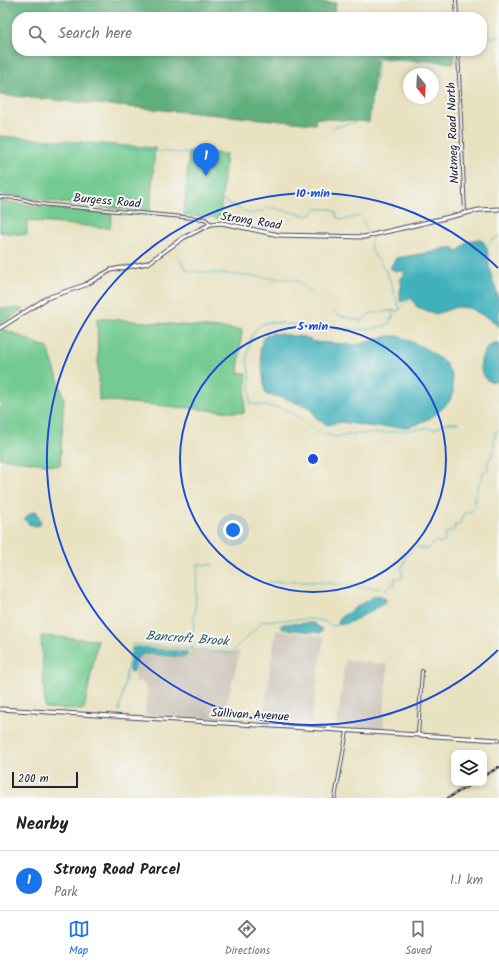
<!DOCTYPE html>
<html lang="en">
<head>
<meta charset="utf-8">
<style>
  :root { --surface:#fff; --page:#f2f2f2; --text:#222; --muted:#767676; --line:#e0e0e0; --accent:#1a73e8 }
  body { margin:0; font-family:Kalam,sans-serif; background:var(--page); color:var(--text) }
  .controls { position:absolute; right:12px; bottom:12px; display:grid; overflow:hidden; border-radius:8px; box-shadow:0 2px 6px #0003 }
  .controls button { width:36px; height:36px; display:grid; place-items:center; padding:0; border:0; border-bottom:1px solid var(--line); background:var(--surface); color:var(--text); font:20px sans-serif }
  .compass { position:absolute; left:403px; top:68px; width:36px; height:36px; border-radius:50%; background:var(--surface); box-shadow:0 2px 6px #0003; rotate:162deg }
  .scale { position:absolute; left:12px; bottom:10px; width:66px; box-sizing:border-box; padding-left:4px; border:2px solid #22223b; border-top:0; font-size:11px; line-height:14px; white-space:nowrap; color:#22223b; -webkit-text-stroke:3px #f6f6f2; paint-order:stroke }
  .you { position:absolute; left:233px; top:530px; width:14px; height:14px; margin:-10px; border:3px solid #fff; border-radius:50%; background:#1a73e8; box-shadow:0 0 0 6px #1a73e833 }
  .badge { display:grid; place-items:center; width:26px; height:26px; border-radius:50%; background:var(--accent); color:#fff; font-size:13px; font-weight:700 }
  .pin { position:absolute; translate:-50% -33px; filter:drop-shadow(0 1px 2px #0008) }
  .pin::after { content:''; position:absolute; top:21px; width:14px; height:12px; background:inherit; clip-path:polygon(0 0,100% 0,50% 100%) }
  .list { margin:0; padding:0; list-style:none }
  h2 { display:flex; justify-content:space-between; align-items:center; height:52px; margin:0; padding:0 16px; font-size:17px }
  h2 small { font-size:13px; font-weight:400; color:var(--muted) }
  .list li { display:grid; grid-template-columns:26px 1fr auto; gap:12px; align-items:center; box-sizing:border-box; height:60px; padding:0 16px; border-top:1px solid var(--line) }
  .list b { display:block; font-size:15px; white-space:nowrap }
  .list p { margin:0; font-size:13px; white-space:nowrap; color:var(--muted) }
  .list em { font-size:13px; font-style:normal; color:var(--muted) }
  .icon { flex:none; width:22px; height:22px; fill:none; stroke:currentColor; stroke-width:2; stroke-linecap:round; stroke-linejoin:round }
  .map { position:relative; flex:none; width:499px; height:798px; overflow:hidden }
  .search { position:absolute; background:var(--surface); box-shadow:0 2px 6px #0003; left:12px; right:12px; top:12px; height:44px; display:flex; align-items:center; gap:10px; box-sizing:border-box; padding:0 14px; border-radius:16px; color:var(--muted); font-size:15px }
  .sheet { height:112px; background:var(--surface) }
  nav { display:flex; justify-content:space-around; align-items:center; box-sizing:border-box; height:56px; border-top:1px solid var(--line); background:var(--surface); font-size:11px; color:var(--muted) }
  nav a { display:grid; justify-items:center; gap:2px }
  nav .on { color:var(--accent) }
  .map>svg:first-child { display:block }
</style>
</head>
<body>
<div class="map">
<svg width="499" height="798" viewBox="0 0 499 798">
  <rect width="100%" height="100%" fill="#f6f6f2"/>
  <filter id="ink" filterUnits="userSpaceOnUse"><feTurbulence type="fractalNoise" baseFrequency=".025" numOctaves="2"/><feDisplacementMap in="SourceGraphic" scale="8" xChannelSelector="R" yChannelSelector="G"/><feConvolveMatrix kernelMatrix="1 2 1 2 8 2 1 2 1" color-interpolation-filters="sRGB"/></filter>
  <filter id="wash" filterUnits="userSpaceOnUse"><feTurbulence type="fractalNoise" baseFrequency=".012" numOctaves="4" result="noise"/><feDisplacementMap in="SourceGraphic" scale="16" xChannelSelector="R" yChannelSelector="G"/><feGaussianBlur stdDeviation="0.9" result="paint"/><feColorMatrix in="noise" values="0 0 0 0 0 0 0 0 0 0 0 0 0 0 0 0 0 1.4 0 .05"/><feComposite in="paint" operator="in"/></filter>
  <g filter="url(#wash)">
    <rect width="100%" height="100%" fill="#e8e2c1"/>
    <path fill="#cbc3b8" d="M 276,630 L 324,637 L 311,722 L 263,718 Z
      M 192,651 L 240,652 L 222,720 L 145,715 L 147,688 L 142,682 L 134,681 L 138,655 L 183,658 Z
      M 345,660 L 388,665 L 383,729 L 337,727 Z"/>
    <path fill="#73cb91" stroke="#4a7666" d="M 0,136 L 155,148 L 150,212 L 65,203 L 0,194 Z
      M 189,151 L 226,154 L 220,218 L 184,215 Z
      M 0,201 L 34,206 L 112,214 L 110,228 L 27,221 L 27,235 L 0,232 Z
      M 0,308 L 23,309 L 0,325 Z
      M 97,318 L 242,330 L 238,373 L 247,373 L 244,413 L 99,400 Z
      M 3,329 L 48,348 L 64,398 L 60,466 L 0,458 L 0,332 Z
      M 41,636 L 98,640 L 84,710 L 45,708 Z"/>
    <path fill="#5eaf7b" stroke="#40685b" d="M 0,0 L 264,0 L 336,3 L 334,17 L 17,17 L 17,51 L 443,51 L 455,53 L 454,63 L 376,57 L 369,122 L 316,118 L 315,124 L 0,95 Z"/>
    <path fill="#41b1bb" stroke="#326a7b" d="M 478,239 L 484,242 L 487,248 L 490,271 L 499,300 L 499,327 L 490,319 L 469,308 L 456,307 L 436,314 L 417,307 L 411,298 L 401,302 L 400,301 L 400,290 L 402,285 L 399,280 L 405,274 L 403,271 L 395,271 L 390,268 L 396,258 L 433,252 L 444,248 L 455,248 L 456,252 L 458,252 L 467,242 Z
      M 271,333 L 305,337 L 314,342 L 357,345 L 388,336 L 400,336 L 428,350 L 439,358 L 446,364 L 452,376 L 453,392 L 449,402 L 434,416 L 418,424 L 407,427 L 374,427 L 341,422 L 327,425 L 316,418 L 311,408 L 283,398 L 267,395 L 265,393 L 260,349 L 263,338 Z
      M 499,343 L 499,382 L 488,381 C 474,370 481,344 499,343 Z
      M 36,511 L 38,514 L 41,524 L 36,526 L 29,524 L 24,519 L 30,513 Z
      M 379,595 L 386,599 L 385,603 C 376,607 348,627 339,624 L 338,621 L 341,617 L 374,596 Z
      M 313,623 L 322,629 L 321,633 L 283,629 L 280,626 L 284,624 Z
      M 136,647 L 186,652 L 188,654 L 183,657 L 143,654 L 137,658 L 134,671 L 131,672 L 129,669 L 133,648 Z"/>
    <g fill="none" stroke-linecap="round" stroke-linejoin="round">
      <path stroke="#41b1bb" stroke-width="1" d="M 482,42 L 489,37 L 499,37
        M 334,127 C 341,125 351,125 358,121 C 374,112 376,75 378,59 L 422,62 C 428,58 430,60 436,59 C 442,59 447,54 452,51
        M 0,140 L 197,154 L 201,157 L 214,177 L 211,189 L 216,197 L 250,214 L 262,211 L 268,207 L 309,216 L 317,209 L 331,209 L 335,211 L 338,218 L 344,220 L 359,216 L 362,219 L 369,233
        M 371,240 C 367,250 380,261 384,268 C 392,280 394,296 400,310
        M 486,247 L 492,240 L 499,236
        M 176,255 L 188,271
        M 190,271 L 296,280 L 311,292
        M 334,311 L 338,315 L 361,321 L 371,313 C 381,314 388,309 398,311 L 411,298
        M 313,430 L 296,415 L 287,409 L 250,404 L 250,377 L 247,358 L 249,347 L 252,335 L 256,329 L 262,324 L 271,322 C 295,324 371,337 390,323 L 391,318 L 393,318 L 392,310
        M 317,432 L 336,437 L 355,434 L 382,433 L 427,428 L 435,429 L 446,423 L 459,423
        M 268,582 L 320,582 L 365,588 L 386,588
        M 383,593 L 391,585 L 394,585 L 395,578 L 398,579 L 403,577 L 401,569 L 405,561 L 405,558 L 415,547 L 427,549 L 436,541 L 441,543 L 445,541 L 445,533 L 454,530 L 455,525 L 459,525 L 464,513 L 471,512 L 471,509 L 476,507 C 469,497 482,483 483,472 L 489,471 L 487,464 L 493,453 L 495,432 L 499,431
        M 192,650 L 198,564 L 213,565
        M 119,712 L 132,644 L 231,653 L 263,621 L 312,619 L 323,621 L 333,626 L 341,624"/>
    </g>
  </g>
  <g filter="url(#ink)">
    <g fill="none" stroke-linecap="round" stroke-linejoin="round">
      <g stroke="#403f4f" stroke-width="4">
        <path id="street" d="M 456,0 L 457,17
          M 458,51 L 465,214
          M 0,197 L 18,198 L 40,204 L 205,219 L 211,224
          M 418,735 L 422,671
          M 335,798 L 347,731"/>
      </g>
      <g stroke="#403f4f" stroke-width="5">
        <path id="secondary" d="M 0,328 L 47,298 L 85,285 L 111,270 L 148,263 L 183,238 L 211,224 L 222,223 L 279,235 L 364,237 L 479,210 L 499,209
          M 0,709 L 499,740"/>
      </g>
      <use href="#street" stroke="#fff" stroke-width="2"/>
      <use href="#secondary" stroke="#fff" stroke-width="3"/>
      <g stroke="#22223b" stroke-width="2.5">
        <path id="rail" d="M 484,776 L 499,767
          M 448,798 L 473,783"/>
      </g>
      <use href="#rail" stroke="#f6f6f2" stroke-width="1" stroke-dasharray="3" stroke-linecap="butt"/>
    </g>
  </g>
  <g fill="none" stroke="#1d4ed8" stroke-width="2">
    <circle cx="313" cy="459" r="133"/>
    <path d="M498 650A266 266 0 1 1 498 268"/>
  </g>
  <g text-anchor="middle" dominant-baseline="central" stroke-width="4" stroke-linejoin="round" paint-order="stroke">
    <g font-size="12" fill="#22223b" stroke="#f6f6f2">
      <text transform="translate(453 133) rotate(-92)">Nutmeg Road North</text>
      <text transform="translate(107 201) rotate(5)">Burgess Road</text>
      <text transform="translate(251 221) rotate(9)">Strong Road</text>
      <text transform="translate(250 715) rotate(3)">Sullivan Avenue</text>
    </g>
    <g font-size="13" font-style="italic" fill="#2e5b6e" stroke="#f6f6f2">
      <text transform="translate(187 639) rotate(4)">Bancroft Brook</text>
    </g>
  </g>
  <circle cx="313" cy="459" r="6" fill="#1d4ed8" stroke="#f6f6f2" stroke-width="2"/>
  <g font-size="12" text-anchor="middle" font-weight="bold" fill="#1d4ed8" stroke="#f6f6f2" stroke-width="4" stroke-linejoin="round" paint-order="stroke">
    <text x="313" y="197">10 min</text>
    <text x="313" y="330">5 min</text>
  </g>
</svg>
<div class="controls">
<button><svg class="icon" aria-label="layers" viewBox="0 0 24 24"><path d="M12 4l9 5-9 5-9-5zM3 14l9 5 9-5"/></svg></button>
</div>
<svg class="compass" viewBox="-18 -18 36 36"><path d="M0-13l5 13h-10z" fill="#e53935"/><path d="M0 13l5-13h-10z" fill="#767676"/></svg>
<div class="scale">200 m</div>
<div class="you"></div>
<div class="pin badge" style="left:206px;top:176px">1</div>
<div class="search"><svg class="icon" aria-label="search" viewBox="0 0 24 24"><circle cx="10" cy="10" r="6"/><path d="M15 15l6 6"/></svg>Search here</div>
</div>
<section class="sheet">
<h2>Nearby<small></small></h2>
<ul class="list">
<li><span class="badge">1</span><div><b>Strong Road Parcel</b><p>Park</p></div><em>1.1 km</em></li>
</ul>
</section>
<nav>
<a class="on"><svg class="icon" aria-label="map" viewBox="0 0 24 24"><path d="M3 6l6-2 6 2 6-2v14l-6 2-6-2-6 2zM9 4v14M15 6v14"/></svg>Map</a>
<a><svg class="icon" aria-label="directions" viewBox="0 0 24 24"><path d="M12 3l9 9-9 9-9-9zM9 14v-3h6M13 9l2 2-2 2"/></svg>Directions</a>
<a><svg class="icon" aria-label="saved" viewBox="0 0 24 24"><path d="M7 4h10v16l-5-4-5 4z"/></svg>Saved</a>
</nav>
</body>
</html>
